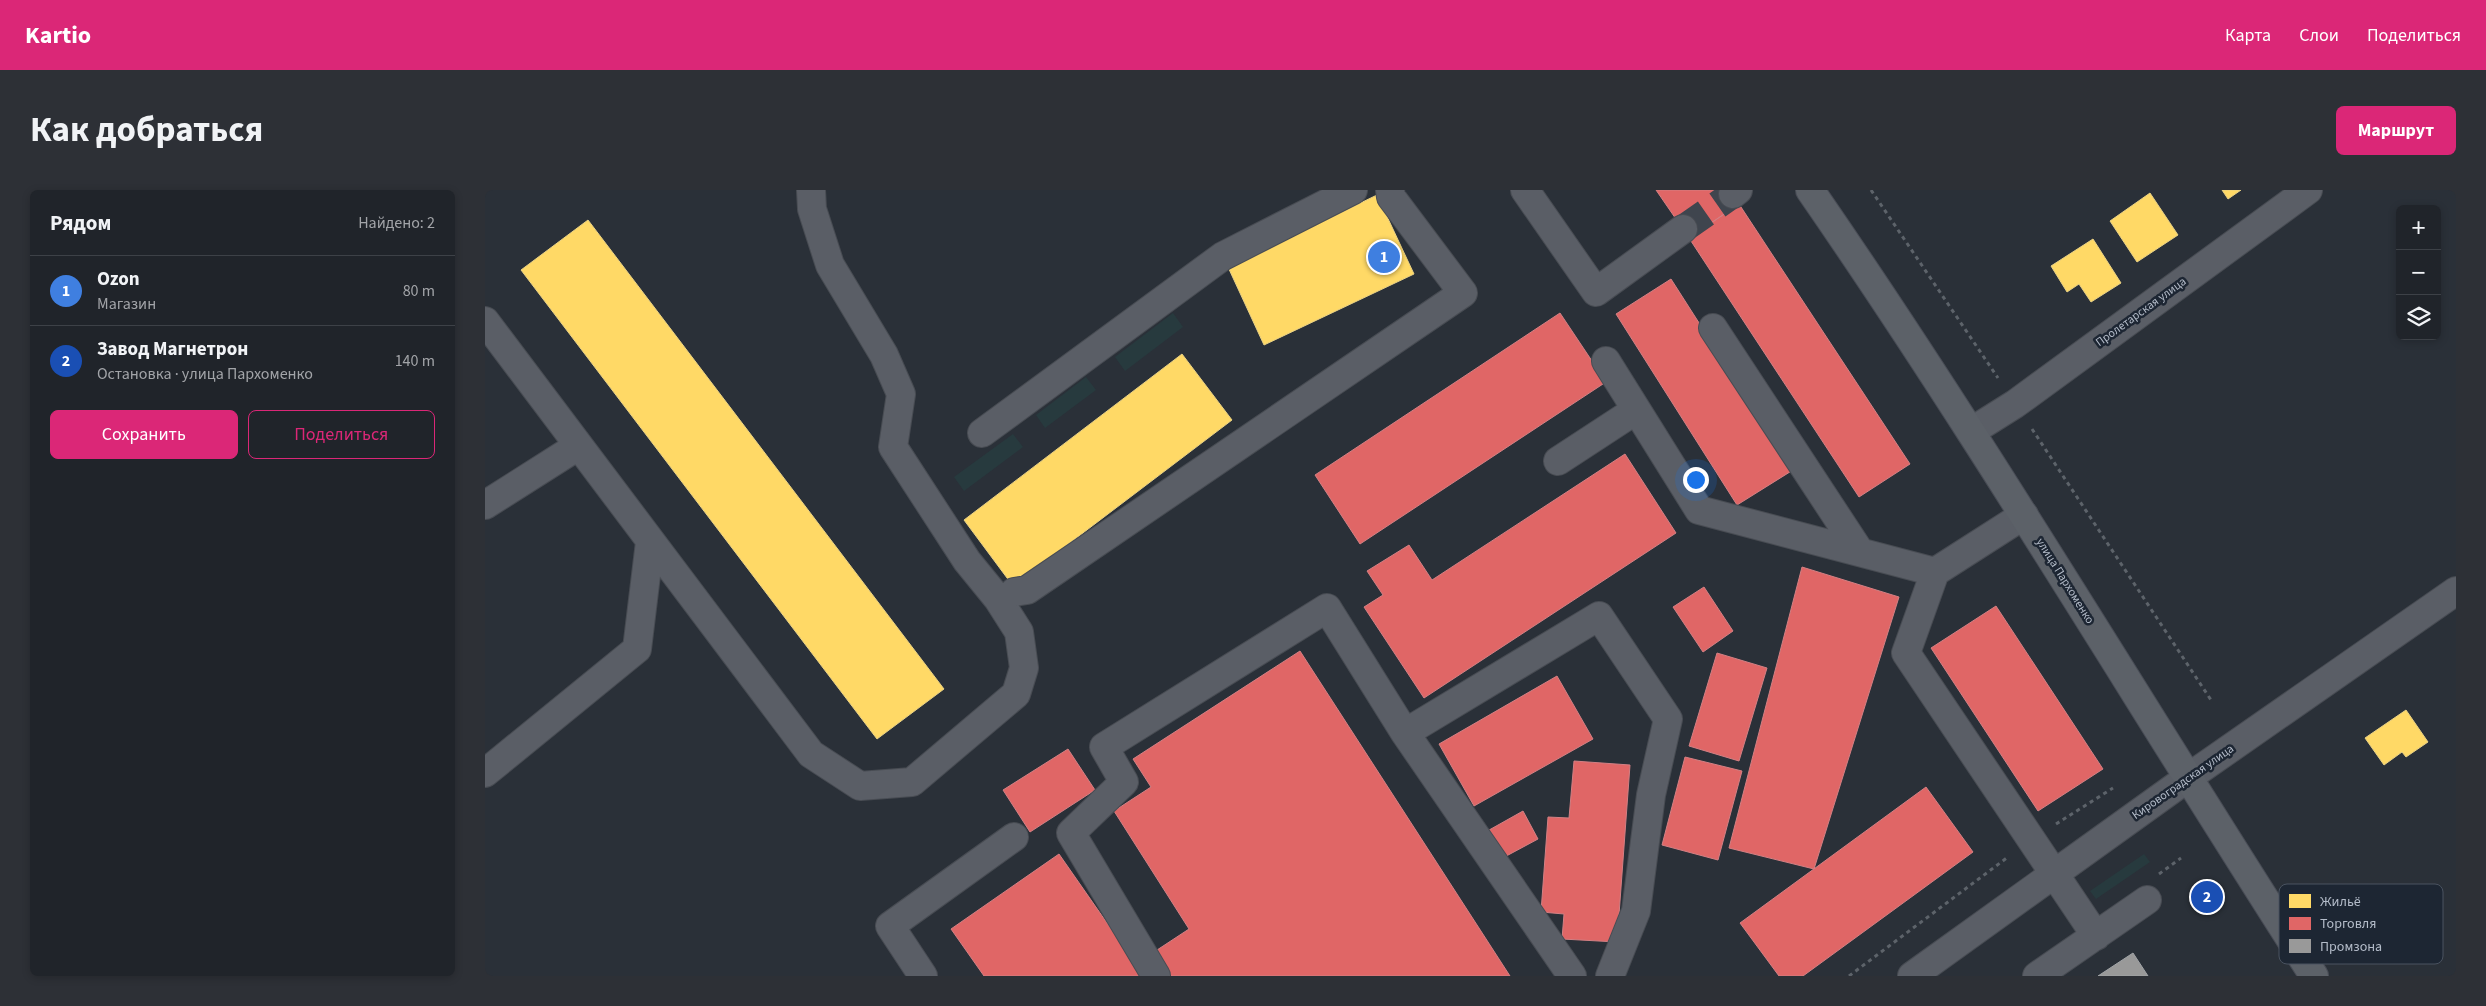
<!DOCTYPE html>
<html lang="ru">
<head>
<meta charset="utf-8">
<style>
  :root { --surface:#20242a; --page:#2d3036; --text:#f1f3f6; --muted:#a2a4a8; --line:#3d4147; --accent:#db2777 }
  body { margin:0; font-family:"Source Sans 3",sans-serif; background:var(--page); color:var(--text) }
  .controls { position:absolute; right:15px; top:15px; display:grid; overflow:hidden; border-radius:8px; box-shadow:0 2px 8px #0003 }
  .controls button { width:45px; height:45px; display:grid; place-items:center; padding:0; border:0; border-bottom:1px solid var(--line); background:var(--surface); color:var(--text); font:25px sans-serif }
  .you { position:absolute; left:1210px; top:289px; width:18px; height:18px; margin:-12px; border:4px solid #fff; border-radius:50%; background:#1a73e8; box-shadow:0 0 0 8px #1a73e833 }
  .badge { display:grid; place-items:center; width:32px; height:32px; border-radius:50%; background:var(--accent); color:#fff; font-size:16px; font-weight:700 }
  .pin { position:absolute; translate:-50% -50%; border:2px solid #fff; box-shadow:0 1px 5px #0006 }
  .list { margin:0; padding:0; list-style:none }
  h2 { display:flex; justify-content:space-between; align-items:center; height:65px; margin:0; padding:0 20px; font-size:21px }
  h2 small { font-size:16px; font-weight:400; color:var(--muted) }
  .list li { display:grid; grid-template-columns:32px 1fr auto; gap:15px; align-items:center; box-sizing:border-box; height:70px; padding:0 20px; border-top:1px solid var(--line) }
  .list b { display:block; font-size:19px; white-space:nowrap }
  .list p { margin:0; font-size:16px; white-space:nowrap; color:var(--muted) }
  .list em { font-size:16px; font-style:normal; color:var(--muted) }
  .actions { display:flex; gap:10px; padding:15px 20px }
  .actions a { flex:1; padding:11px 0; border:1px solid var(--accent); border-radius:8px; text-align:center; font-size:18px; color:var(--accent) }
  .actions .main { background:var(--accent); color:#fff }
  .icon { flex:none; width:28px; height:28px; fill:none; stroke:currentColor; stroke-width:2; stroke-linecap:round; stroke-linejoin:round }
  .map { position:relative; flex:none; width:1971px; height:786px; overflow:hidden; border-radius:8px }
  header { display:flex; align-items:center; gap:30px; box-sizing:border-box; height:70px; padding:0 25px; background:var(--accent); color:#fff }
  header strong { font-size:24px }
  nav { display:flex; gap:28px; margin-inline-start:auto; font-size:18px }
  .intro { display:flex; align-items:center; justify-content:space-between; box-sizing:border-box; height:120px; padding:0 30px }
  h1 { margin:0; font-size:35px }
  .button { padding:12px 22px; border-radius:8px; background:var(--accent); color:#fff; font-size:18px; font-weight:700 }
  main { display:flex; gap:30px; padding:0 30px }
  aside { flex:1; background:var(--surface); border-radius:8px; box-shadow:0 2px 8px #0003 }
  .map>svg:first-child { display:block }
</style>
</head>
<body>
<header>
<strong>Kartio</strong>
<nav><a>Карта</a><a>Слои</a><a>Поделиться</a></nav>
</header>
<div class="intro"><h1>Как добраться</h1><a class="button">Маршрут</a></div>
<main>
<aside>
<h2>Рядом<small>Найдено: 2</small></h2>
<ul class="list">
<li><span class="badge" style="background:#3f7fe0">1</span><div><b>Ozon</b><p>Магазин</p></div><em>80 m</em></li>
<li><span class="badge" style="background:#1a4fb4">2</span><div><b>Завод Магнетрон</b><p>Остановка · улица Пархоменко</p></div><em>140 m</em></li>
</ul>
<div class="actions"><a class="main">Сохранить</a><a>Поделиться</a></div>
</aside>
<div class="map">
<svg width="1971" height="786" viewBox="0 0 1971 786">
  <rect width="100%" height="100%" fill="#2a3038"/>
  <path fill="#273a3e" d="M 688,123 L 698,137 L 640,181 L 630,167 Z
    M 601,187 L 611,200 L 560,238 L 551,225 Z
    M 528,244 L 538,257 L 479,301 L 469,287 Z
    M 1659,664 L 1665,672 L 1611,709 L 1605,701 Z"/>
  <path fill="#ffd966" stroke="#e8d084" d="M 1737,0 L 1756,0 L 1743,9 Z
    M 1665,3 L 1693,45 L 1652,72 L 1625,31 Z
    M 892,5 L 929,84 L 779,155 L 743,77 Z
    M 103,30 L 459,499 L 392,549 L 36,80 Z
    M 1608,49 L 1636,93 L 1606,112 L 1594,94 L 1582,102 L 1566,76 Z
    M 697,164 L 747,230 L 528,396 L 479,330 Z
    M 1921,520 L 1943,552 L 1921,567 L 1917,562 L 1899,575 L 1880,548 Z"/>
  <path fill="#e06666" stroke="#d38084" d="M 1171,0 L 1245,0 L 1254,14 L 1204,48 Z
    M 1254,14 L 1425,274 L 1374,307 L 1204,48 Z
    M 1186,89 L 1308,280 L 1252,315 L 1131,124 Z
    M 1075,123 L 1121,192 L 875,354 L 830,285 Z
    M 1140,264 L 1191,343 L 939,508 L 879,417 L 898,405 L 882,381 L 924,355 L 947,390 Z
    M 1317,377 L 1414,407 L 1329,679 L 1244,658 Z
    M 1219,397 L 1248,441 L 1218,462 L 1188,417 Z
    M 1511,416 L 1618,579 L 1553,621 L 1446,458 Z
    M 815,461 L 1025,786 L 684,786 L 669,762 L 704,739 L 629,621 L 666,597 L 648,569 Z
    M 1232,463 L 1282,478 L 1254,571 L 1204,556 Z
    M 1072,486 L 1108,549 L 989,616 L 954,554 Z
    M 583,559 L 610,600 L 545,642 L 518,600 Z
    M 1200,567 L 1257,581 L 1233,670 L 1177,655 Z
    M 1089,571 L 1145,575 L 1132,752 L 1077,749 L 1079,724 L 1056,722 L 1063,627 L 1084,628 Z
    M 1441,597 L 1488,662 L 1318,786 L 1294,786 L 1255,733 Z
    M 1038,621 L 1053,649 L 1012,671 L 997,644 Z
    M 574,664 L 659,786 L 499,786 L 466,739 Z"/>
  <path fill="#999" stroke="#a1a4a7" d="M 1648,763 L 1663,786 L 1613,786 Z"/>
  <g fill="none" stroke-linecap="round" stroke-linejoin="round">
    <path stroke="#3f454e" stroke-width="28" stroke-dasharray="28 14" stroke-linecap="butt" d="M 1198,39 L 1248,4"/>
    <g stroke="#484c53" stroke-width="30">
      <path id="minor" d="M 1040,0 L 1111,102 L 1198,39
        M 1248,4 L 1253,0
        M 0,131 L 326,564 L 375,596 L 427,592 L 531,504 L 539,478 L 534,442 L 513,409 L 482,371 L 408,257 L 416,204 L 399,165 L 345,75 L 327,19 L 326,0
        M 1228,138 L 1375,362
        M 1121,171 L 1214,320 L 1450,382
        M 1487,241 L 1530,214 L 1823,0
        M 497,243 L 738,66 L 868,0
        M 1073,271 L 1151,220
        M 0,315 L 93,256
        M 1539,325 L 1450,382 L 1421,463 L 1611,746
        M 529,402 L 542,400 L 978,103 L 906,7 L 905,0
        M 920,543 L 1114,426 L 1183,529 L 1166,605 L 1151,721 L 1125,786
        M 0,583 L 152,459 L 165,352
        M 438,786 L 405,736 L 529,647
        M 671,786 L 586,643 L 639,592 L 619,557 L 842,418 L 920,543 L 1087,786
        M 1427,786 L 1704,587 L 1971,401
        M 1552,786 L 1662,710"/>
    </g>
    <g stroke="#484c55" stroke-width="30">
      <path id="major" d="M 1325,0 C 1502,256 1660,524 1829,786"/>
    </g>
    <path stroke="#5d636a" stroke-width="3" stroke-dasharray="4 4" stroke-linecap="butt" d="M 1386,0 L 1513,188
      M 1547,239 L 1726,510
      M 1571,634 L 1628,598
      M 1674,684 L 1696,668
      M 1364,786 L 1523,667"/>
    <use href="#minor" stroke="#5a5e66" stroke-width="28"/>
    <use href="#major" stroke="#5c6168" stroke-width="28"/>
  </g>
  <g text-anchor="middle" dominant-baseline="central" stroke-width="5" stroke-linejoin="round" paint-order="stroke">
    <g font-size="12" fill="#b4bcc9" stroke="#1d2633">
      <text transform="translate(1656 122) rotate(-36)">Пролетарская улица</text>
      <text transform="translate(1580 391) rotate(58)">улица Пархоменко</text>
      <text transform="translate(1698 592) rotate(-35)">Кировоградская улица</text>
    </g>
  </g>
  <rect x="1794" y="694" width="164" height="80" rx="8" fill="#1d2633" stroke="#4a5360" stroke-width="1"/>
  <rect x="1804" y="704" width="22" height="14" fill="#ffd966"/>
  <rect x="1804" y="727" width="22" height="13" fill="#e06666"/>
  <rect x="1804" y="749" width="22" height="14" fill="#999"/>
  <g font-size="14" fill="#b4bcc9">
    <text x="1835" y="716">Жильё</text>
    <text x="1835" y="738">Торговля</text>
    <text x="1835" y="761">Промзона</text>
  </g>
</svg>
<div class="controls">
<button>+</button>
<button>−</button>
<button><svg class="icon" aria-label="layers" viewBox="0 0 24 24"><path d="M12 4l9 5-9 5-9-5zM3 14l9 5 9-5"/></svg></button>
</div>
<div class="you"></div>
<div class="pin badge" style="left:899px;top:67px;background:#3f7fe0">1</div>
<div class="pin badge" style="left:1722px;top:707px;background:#1a4fb4">2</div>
</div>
</main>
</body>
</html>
